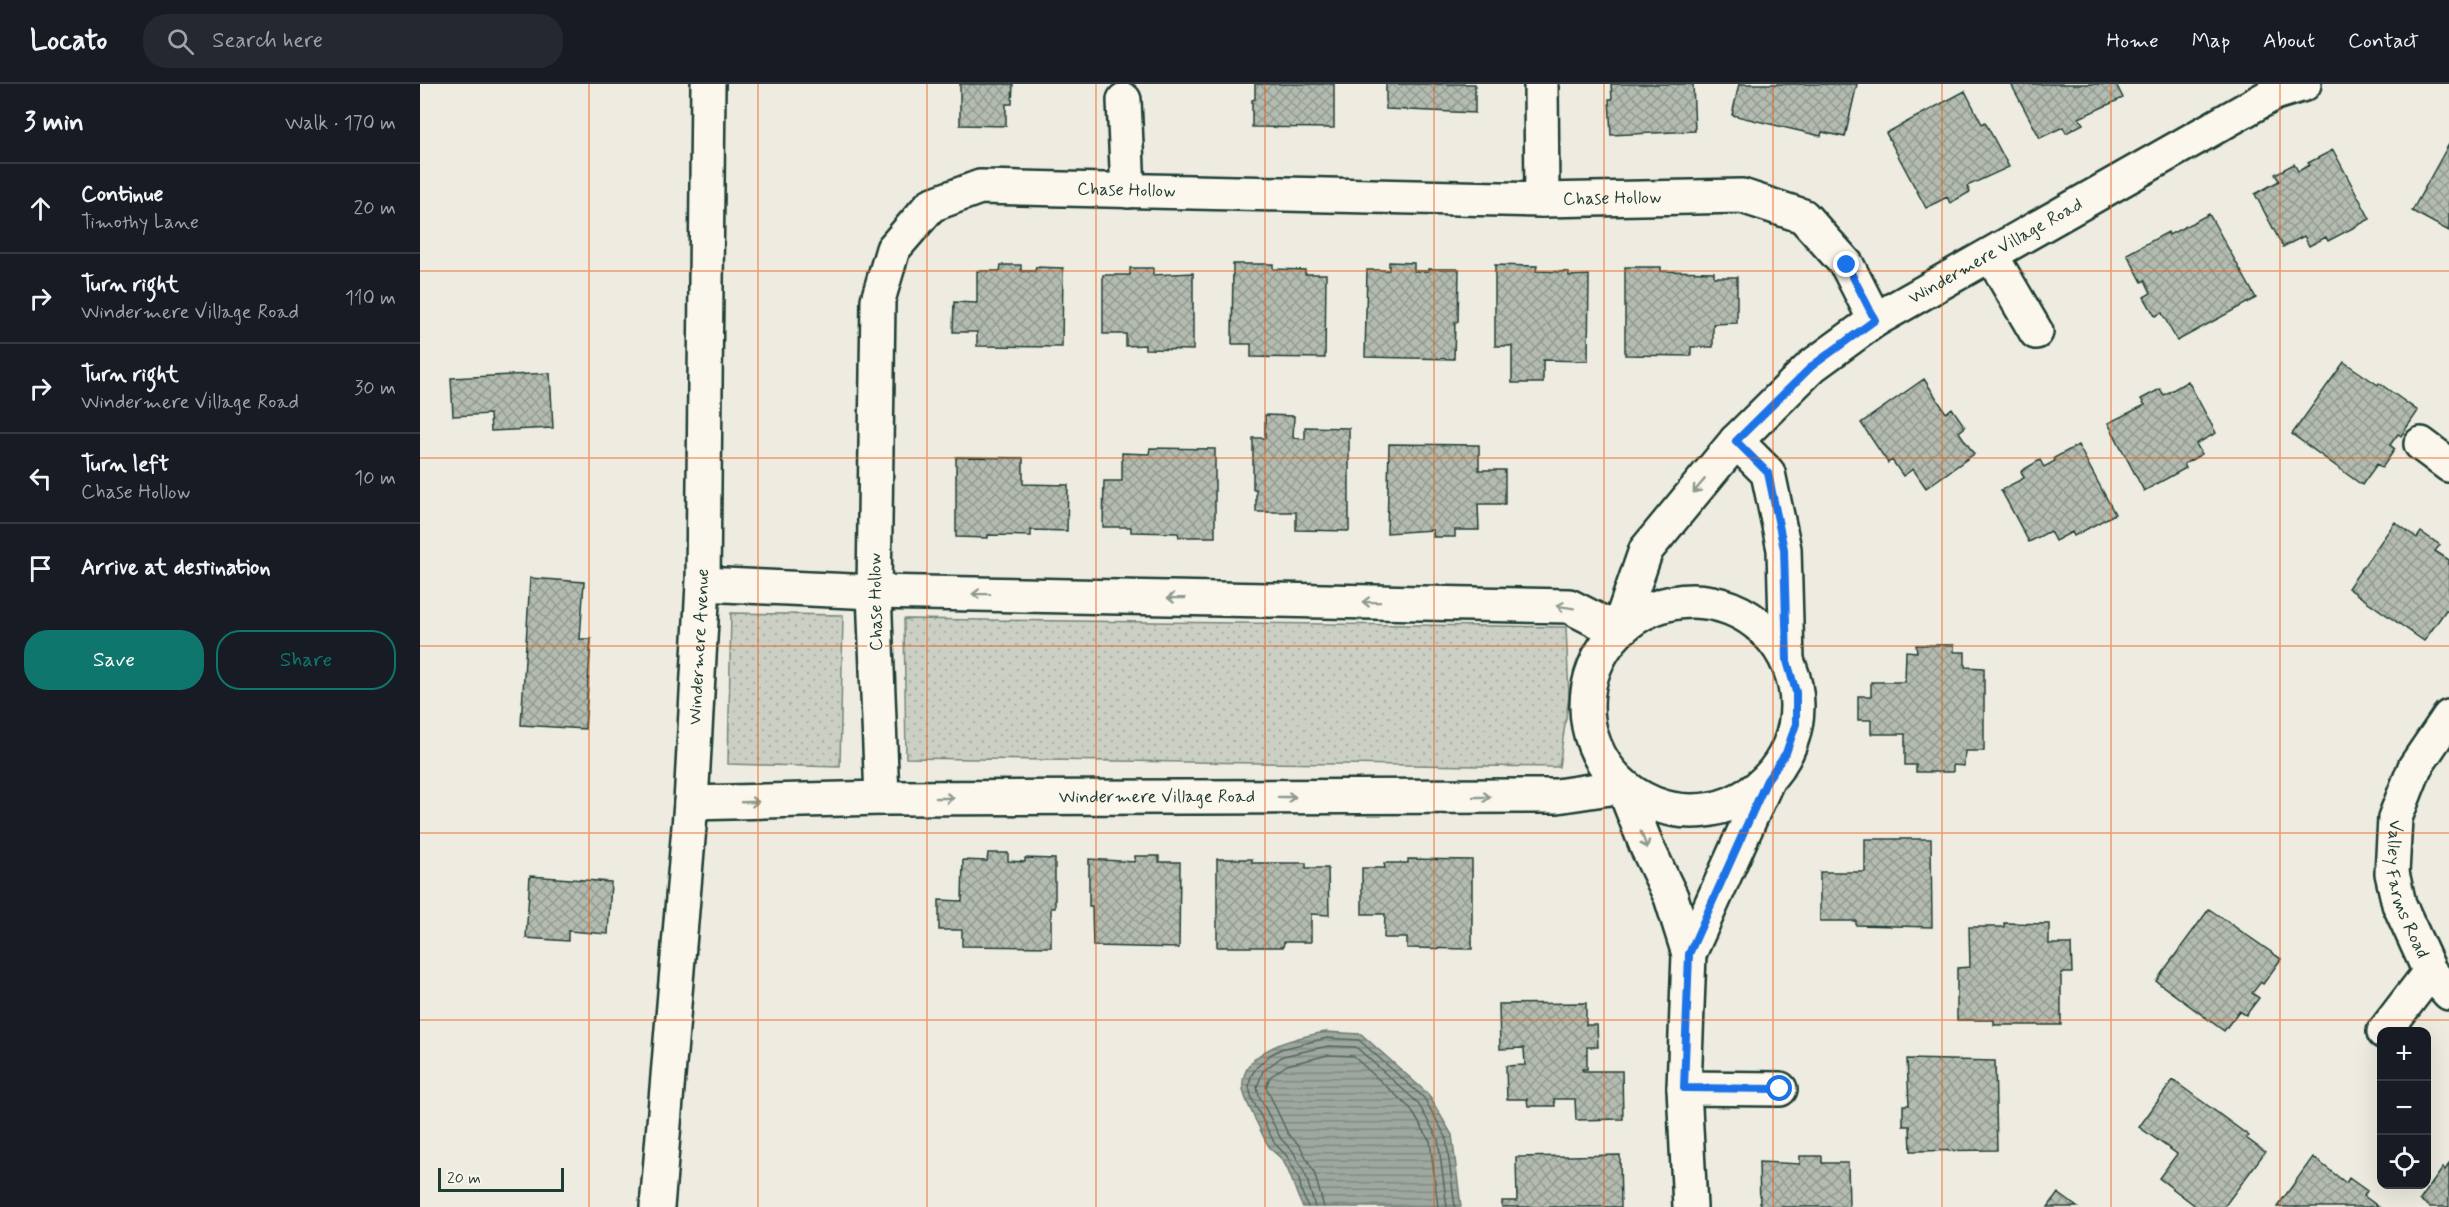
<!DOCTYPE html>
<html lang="en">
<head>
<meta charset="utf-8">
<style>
  :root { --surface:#171b24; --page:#242831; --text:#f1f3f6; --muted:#9ea1a6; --line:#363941; --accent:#0f766e }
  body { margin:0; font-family:Mynerve,sans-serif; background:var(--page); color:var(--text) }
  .controls { position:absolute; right:18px; bottom:18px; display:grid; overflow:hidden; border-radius:12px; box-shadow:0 6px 24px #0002 }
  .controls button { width:54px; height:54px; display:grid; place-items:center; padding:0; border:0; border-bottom:2px solid var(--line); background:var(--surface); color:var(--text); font:30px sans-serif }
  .scale { position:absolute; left:18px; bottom:15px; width:126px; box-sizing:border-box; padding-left:6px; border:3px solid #1f3d34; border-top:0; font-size:16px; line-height:21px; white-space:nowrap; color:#1f3d34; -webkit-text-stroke:4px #fbf7ec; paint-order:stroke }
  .stop { position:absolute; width:18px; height:18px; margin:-14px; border:4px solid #1a73e8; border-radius:50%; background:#fff }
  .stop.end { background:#1a73e8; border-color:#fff; box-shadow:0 2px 6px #0008 }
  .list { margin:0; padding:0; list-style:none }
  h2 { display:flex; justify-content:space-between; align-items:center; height:78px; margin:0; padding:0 24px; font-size:26px }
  h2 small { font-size:20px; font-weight:400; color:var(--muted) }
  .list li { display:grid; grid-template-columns:39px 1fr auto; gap:18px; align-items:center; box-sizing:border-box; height:90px; padding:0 24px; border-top:2px solid var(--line) }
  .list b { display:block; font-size:22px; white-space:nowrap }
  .list p { margin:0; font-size:20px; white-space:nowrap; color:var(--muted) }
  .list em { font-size:20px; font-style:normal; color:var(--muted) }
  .actions { display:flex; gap:12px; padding:18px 24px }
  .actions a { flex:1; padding:14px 0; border:2px solid var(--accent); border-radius:24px; text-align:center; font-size:21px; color:var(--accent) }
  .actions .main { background:var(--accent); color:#fff }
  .icon { flex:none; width:33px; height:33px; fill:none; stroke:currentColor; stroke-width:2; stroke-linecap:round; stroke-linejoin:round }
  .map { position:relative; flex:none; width:2029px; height:1123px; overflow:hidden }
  header { display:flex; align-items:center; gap:36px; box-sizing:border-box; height:84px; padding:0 30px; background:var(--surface); border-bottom:2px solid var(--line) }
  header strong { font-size:28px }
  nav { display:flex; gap:33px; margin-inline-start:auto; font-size:21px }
  .search { width:420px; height:54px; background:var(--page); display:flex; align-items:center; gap:15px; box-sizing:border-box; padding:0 21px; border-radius:24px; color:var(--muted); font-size:22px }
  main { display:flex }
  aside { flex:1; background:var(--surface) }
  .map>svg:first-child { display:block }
</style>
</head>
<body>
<header>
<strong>Locato</strong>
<div class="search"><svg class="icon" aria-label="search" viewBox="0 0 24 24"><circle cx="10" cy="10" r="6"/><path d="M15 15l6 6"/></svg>Search here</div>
<nav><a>Home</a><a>Map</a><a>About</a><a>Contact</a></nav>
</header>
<main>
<aside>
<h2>3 min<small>Walk · 170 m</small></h2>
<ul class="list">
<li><svg class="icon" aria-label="ahead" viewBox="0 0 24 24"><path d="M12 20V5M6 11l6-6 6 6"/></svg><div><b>Continue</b><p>Timothy Lane</p></div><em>20 m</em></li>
<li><svg class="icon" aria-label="right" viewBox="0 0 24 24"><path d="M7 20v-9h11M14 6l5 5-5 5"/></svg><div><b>Turn right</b><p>Windermere Village Road</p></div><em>110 m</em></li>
<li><svg class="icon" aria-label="right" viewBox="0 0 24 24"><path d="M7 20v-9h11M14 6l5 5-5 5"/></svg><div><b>Turn right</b><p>Windermere Village Road</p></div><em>30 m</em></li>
<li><svg class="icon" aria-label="left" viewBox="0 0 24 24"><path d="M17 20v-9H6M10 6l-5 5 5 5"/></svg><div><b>Turn left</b><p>Chase Hollow</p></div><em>10 m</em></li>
<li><svg class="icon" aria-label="arrive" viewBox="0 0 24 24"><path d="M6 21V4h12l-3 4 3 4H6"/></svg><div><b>Arrive at destination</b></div></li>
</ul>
<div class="actions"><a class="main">Save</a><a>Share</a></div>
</aside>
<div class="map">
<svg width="2029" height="1123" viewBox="0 0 2029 1123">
  <defs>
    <pattern id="grass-dots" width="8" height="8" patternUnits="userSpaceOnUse" patternTransform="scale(1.5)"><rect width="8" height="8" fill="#cbcfc4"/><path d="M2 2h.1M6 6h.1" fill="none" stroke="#aeb3a9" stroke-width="1.8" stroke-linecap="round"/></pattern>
    <pattern id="water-rules" width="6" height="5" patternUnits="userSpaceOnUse" patternTransform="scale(1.5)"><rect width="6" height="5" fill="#9fa89f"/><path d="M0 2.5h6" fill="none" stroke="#818a82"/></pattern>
    <pattern id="building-cross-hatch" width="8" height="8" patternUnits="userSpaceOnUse" patternTransform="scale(1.5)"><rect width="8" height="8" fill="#b4bbb0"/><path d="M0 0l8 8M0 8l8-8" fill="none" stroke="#929990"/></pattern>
  </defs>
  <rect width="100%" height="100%" fill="#eeece1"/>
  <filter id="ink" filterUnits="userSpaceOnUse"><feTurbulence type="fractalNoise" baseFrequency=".0167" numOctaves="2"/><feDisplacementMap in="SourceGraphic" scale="12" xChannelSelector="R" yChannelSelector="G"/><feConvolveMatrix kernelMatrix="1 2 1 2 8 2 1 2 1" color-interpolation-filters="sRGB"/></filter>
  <g filter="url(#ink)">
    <path fill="url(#grass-dots)" stroke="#75867c" stroke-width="1.5" d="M 311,529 L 423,531 L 420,683 L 308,680 Z
      M 484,535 L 1146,543 L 1149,612 L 1139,683 L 486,674 Z"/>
    <path fill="url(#water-rules)" stroke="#6c7d74" stroke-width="1.5" d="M 906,948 L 941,950 L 1008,1010 L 1032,1051 L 1041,1123 L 883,1123 C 874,1108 873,1092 863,1077 C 860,1072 854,1069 850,1064 C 844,1056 840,1044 835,1035 C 831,1026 825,1016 823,1005 C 819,965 878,953 906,948 Z"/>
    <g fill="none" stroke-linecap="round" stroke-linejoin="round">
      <path stroke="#52685f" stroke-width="1.5" d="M 888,1123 L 882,1109 L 879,1095 L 867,1072 L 855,1060 L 832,1015 L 829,1003 L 831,992 L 837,983 L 850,971 L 861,965 L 907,954 L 939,956 L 1004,1014 L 1026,1053 L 1035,1123
        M 895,1123 L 886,1092 L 873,1067 L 861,1055 L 839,1012 L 837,1003 L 843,987 L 863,972 L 908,962 L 936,963 L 998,1019 L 1018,1055 L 1027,1123
        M 904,1123 L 894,1088 L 880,1062 L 868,1050 L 846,1003 L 850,993 L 867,981 L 908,971 L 933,972 L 990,1024 L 1010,1057 L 1018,1123"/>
    </g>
    <path fill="url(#building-cross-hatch)" stroke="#1f3d34" stroke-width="1.5" d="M 540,0 L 593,0 L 592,20 L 586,20 L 586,42 L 540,41 Z
      M 835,0 L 914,0 L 914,44 L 832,43 L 832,16 L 835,15 Z
      M 966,0 L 1055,0 L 1055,29 L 966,25 Z
      M 1191,0 L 1273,0 L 1275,47 L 1191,51 L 1189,15 L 1192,15 Z
      M 1319,0 L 1437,0 L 1425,53 L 1402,48 L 1401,52 L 1312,31 Z
      M 1591,0 L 1696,0 L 1703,14 L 1659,34 L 1663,40 L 1646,49 L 1643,43 L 1620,54 Z
      M 1545,7 L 1562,40 L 1565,38 L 1589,83 L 1547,102 L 1550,108 L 1530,119 L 1527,113 L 1506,124 L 1466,49 Z
      M 2029,60 L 2029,147 L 1992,127 Z
      M 1913,66 L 1950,135 L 1908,157 L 1906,153 L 1889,162 L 1884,152 L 1863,163 L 1835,110 L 1859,97 L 1855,90 L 1874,80 L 1878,87 L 1890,81 L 1888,79 Z
      M 1789,130 L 1836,214 L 1757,257 L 1742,229 L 1735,232 L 1724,213 L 1731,209 L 1725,196 L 1722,198 L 1707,170 L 1748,148 L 1749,151 Z
      M 969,178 L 994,179 L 994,187 L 1009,187 L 1009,185 L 1039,185 L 1038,238 L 1035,238 L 1034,275 L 945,273 L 947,186 L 969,186 Z
      M 813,180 L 853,180 L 853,185 L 885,186 L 885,190 L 906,190 L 905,274 L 831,273 L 831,260 L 812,260 Z
      M 581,181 L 601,181 L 601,187 L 615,187 L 616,183 L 643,184 L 642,263 L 557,262 L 557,248 L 533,248 L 534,218 L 557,219 L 557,187 L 580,187 Z
      M 1075,181 L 1117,182 L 1116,187 L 1149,188 L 1149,192 L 1169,191 L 1168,277 L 1123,276 L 1123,299 L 1092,299 L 1092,262 L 1075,262 Z
      M 1205,183 L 1241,183 L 1241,187 L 1294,188 L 1294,193 L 1317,193 L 1317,239 L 1293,240 L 1293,263 L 1271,263 L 1271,272 L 1205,271 Z
      M 710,184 L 733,184 L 733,191 L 773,189 L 773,266 L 725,265 L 725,261 L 706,262 L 706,250 L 683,250 L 683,191 L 710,191 Z
      M 1924,278 L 1958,301 L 1959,299 L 1998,327 L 1981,352 L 1978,350 L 1970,361 L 1975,365 L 1962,384 L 1957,380 L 1942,401 L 1872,350 Z
      M 130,289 L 133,344 L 71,347 L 70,330 L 33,332 L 31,294 Z
      M 1504,295 L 1526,329 L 1532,324 L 1545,343 L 1539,348 L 1554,370 L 1506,404 L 1493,385 L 1483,392 L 1472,376 L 1468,379 L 1441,339 Z
      M 1768,297 L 1796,349 L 1776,360 L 1782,370 L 1764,380 L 1766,384 L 1724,407 L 1688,339 L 1725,321 L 1721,315 L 1740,305 L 1744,311 Z
      M 845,331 L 874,332 L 873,354 L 885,355 L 885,343 L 929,344 L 929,447 L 876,446 L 876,428 L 836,428 L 836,405 L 833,405 L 833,354 L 845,354 Z
      M 969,360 L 1059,361 L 1059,386 L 1085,386 L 1085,420 L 1058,420 L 1059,446 L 1035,446 L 1035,453 L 1013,453 L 1013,446 L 967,449 Z
      M 1658,361 L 1695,430 L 1654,452 L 1652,448 L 1635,457 L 1630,447 L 1609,458 L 1581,406 L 1604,394 L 1601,387 L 1620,376 L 1624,383 L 1635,377 L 1634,374 Z
      M 730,364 L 795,365 L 795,453 L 759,453 L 758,449 L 711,448 L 711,443 L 683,443 L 684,397 L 702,397 L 702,369 L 729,370 Z
      M 536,373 L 603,374 L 603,400 L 648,401 L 647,447 L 611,446 L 611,452 L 568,451 L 568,454 L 536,453 Z
      M 1975,438 L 1997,454 L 2001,448 L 2020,461 L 2015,467 L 2029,476 L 2029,527 L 2026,526 L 2004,557 L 1928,504 Z
      M 110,494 L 164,498 L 160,555 L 171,555 L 165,645 L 101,641 Z
      M 1496,561 L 1534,561 L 1534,568 L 1545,568 L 1545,583 L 1564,584 L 1564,667 L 1545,667 L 1544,682 L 1533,681 L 1533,688 L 1496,688 L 1496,681 L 1485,681 L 1485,650 L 1451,650 L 1451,636 L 1438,636 L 1438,612 L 1451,612 L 1451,598 L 1485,598 L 1486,567 L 1497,568 Z
      M 1445,755 L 1511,755 L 1512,843 L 1436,841 L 1436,837 L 1400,837 L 1400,788 L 1445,788 Z
      M 568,769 L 588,769 L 588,777 L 605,778 L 605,774 L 635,775 L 635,824 L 631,824 L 631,863 L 542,862 L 542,846 L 519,846 L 519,816 L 542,817 L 543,776 L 567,777 Z
      M 715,772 L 739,772 L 739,778 L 760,778 L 759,864 L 673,862 L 672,822 L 669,822 L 669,775 L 715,778 Z
      M 797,775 L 832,775 L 832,779 L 886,779 L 886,784 L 908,784 L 909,831 L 891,830 L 891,858 L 864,858 L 863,863 L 797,863 Z
      M 988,775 L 1052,776 L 1052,865 L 987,864 L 987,854 L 964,854 L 965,830 L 942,830 L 942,784 L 965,784 L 964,779 L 988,779 Z
      M 110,792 L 191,798 L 188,850 L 148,847 L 148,857 L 106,854 Z
      M 1789,825 L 1861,875 L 1843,900 L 1841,898 L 1832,909 L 1839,914 L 1826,931 L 1819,927 L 1804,947 L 1736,897 Z
      M 1584,839 L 1629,840 L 1629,860 L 1651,860 L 1652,889 L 1641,889 L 1641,941 L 1574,941 L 1574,936 L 1537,936 L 1537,884 L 1550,883 L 1549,843 L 1584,843 Z
      M 1166,919 L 1166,941 L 1177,941 L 1178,963 L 1167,963 L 1167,985 L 1162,985 L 1163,987 L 1202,987 L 1203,1035 L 1156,1036 L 1155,1015 L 1134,1015 L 1135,1022 L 1108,1022 L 1107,1015 L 1087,1015 L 1086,982 L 1105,981 L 1104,964 L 1080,965 L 1079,920 Z
      M 1487,975 L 1575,977 L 1577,1066 L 1491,1067 L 1490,1042 L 1483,1042 L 1483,1021 L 1489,1021 Z
      M 1753,996 L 1829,1052 L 1826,1054 L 1845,1068 L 1804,1123 L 1777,1123 L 1739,1094 L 1757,1070 L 1719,1043 Z
      M 1200,1071 L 1201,1123 L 1082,1123 L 1082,1117 L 1097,1117 L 1096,1073 Z
      M 1380,1072 L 1402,1072 L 1402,1079 L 1428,1079 L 1429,1123 L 1340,1123 L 1339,1078 L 1380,1080 Z
      M 1893,1073 L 1926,1099 L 1929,1094 L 1947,1107 L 1944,1112 L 1959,1123 L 1857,1123 Z
      M 2029,1080 L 2029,1123 L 2010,1123 L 2000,1116 L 2023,1084 L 2025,1086 Z
      M 1638,1109 L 1657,1123 L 1628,1123 Z"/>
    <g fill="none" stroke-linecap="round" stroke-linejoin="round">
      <g stroke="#1f3d34" stroke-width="38">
        <g id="minor">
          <path d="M 1121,0 L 1122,116"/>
          <path d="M 704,16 L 708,107"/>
          <path d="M 1571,171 L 1616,248"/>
          <path d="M 1316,357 L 1348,389 L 1364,465 L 1367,577"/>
          <path d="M 2001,360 L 2029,381"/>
          <path id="s1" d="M 283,500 L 454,508 L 1149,522 L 1198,547 L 1226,466 L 1316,357 L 1392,282 L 1455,236 L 1855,9 L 1884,0"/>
          <circle cx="1272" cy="622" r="105"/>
          <path id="s2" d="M 2029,633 L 1995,683 L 1975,734 L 1972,789 L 1979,820 L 2010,888 L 2029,909"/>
          <path id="s3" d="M 462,714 L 454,508 L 458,216 L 473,165 L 511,121 L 560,103 L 1122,116 L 1322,112 L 1383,132 L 1427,181 L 1455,236"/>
          <path id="s4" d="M 271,719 L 462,714 L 1137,712 L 1203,702 L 1227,763 L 1251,813 L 1269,870 L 1264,1004 L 1270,1123"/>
          <path d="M 1269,870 L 1347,697"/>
          <path d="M 1964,948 L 2010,888"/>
          <path d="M 1264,1004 L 1360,1005"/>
          <path id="s5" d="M 237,1123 L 271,719 L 283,500 L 288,0"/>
        </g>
      </g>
      <use href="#minor" stroke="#fbf7ec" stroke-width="33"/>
    </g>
    <defs><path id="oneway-shaft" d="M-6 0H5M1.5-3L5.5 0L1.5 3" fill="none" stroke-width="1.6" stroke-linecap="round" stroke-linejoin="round" transform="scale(1.5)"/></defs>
    <g stroke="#8d9a90">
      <use href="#oneway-shaft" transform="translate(1279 402) rotate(130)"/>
      <use href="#oneway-shaft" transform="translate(561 510) rotate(-179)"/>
      <use href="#oneway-shaft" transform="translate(756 514) rotate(-179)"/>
      <use href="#oneway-shaft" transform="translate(951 518) rotate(-179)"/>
      <use href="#oneway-shaft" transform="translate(1145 523) rotate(-171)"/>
      <use href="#oneway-shaft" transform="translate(867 713)"/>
      <use href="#oneway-shaft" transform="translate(1062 713)"/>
      <use href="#oneway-shaft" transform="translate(525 714)"/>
      <use href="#oneway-shaft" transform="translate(330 718) rotate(-2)"/>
      <use href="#oneway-shaft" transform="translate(1224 756) rotate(68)"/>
    </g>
  </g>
  <g fill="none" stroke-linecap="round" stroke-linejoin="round" filter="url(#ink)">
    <path stroke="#1a73e8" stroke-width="8" d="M 1360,1005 L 1264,1004 L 1269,870 L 1347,696 L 1366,669 L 1376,640 L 1376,608 L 1367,577 L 1364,465 L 1348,389 L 1316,357 L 1392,282 L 1455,236 L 1427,181"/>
  </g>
  <path fill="none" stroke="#e8590c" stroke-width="1.5" stroke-opacity="0.55" d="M 169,0 L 169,1123M 338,0 L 338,1123M 507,0 L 507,1123M 676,0 L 676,1123M 845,0 L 845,1123M 1014,0 L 1014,1123M 1184,0 L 1184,1123M 1353,0 L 1353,1123M 1522,0 L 1522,1123M 1691,0 L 1691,1123M 1860,0 L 1860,1123M 0,187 L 2029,187M 0,374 L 2029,374M 0,562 L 2029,562M 0,749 L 2029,749M 0,936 L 2029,936"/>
  <g text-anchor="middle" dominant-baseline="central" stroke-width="5" stroke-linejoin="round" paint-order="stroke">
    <g font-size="18" fill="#1f3d34" stroke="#fbf7ec">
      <text stroke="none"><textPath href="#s3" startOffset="808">Chase Hollow</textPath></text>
      <text stroke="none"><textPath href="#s3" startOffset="1294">Chase Hollow</textPath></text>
      <text stroke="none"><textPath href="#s1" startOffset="1472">Windermere Village Road</textPath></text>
      <text transform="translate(456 518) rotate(-91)">Chase Hollow</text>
      <text stroke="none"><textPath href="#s5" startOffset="562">Windermere Avenue</textPath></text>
      <text stroke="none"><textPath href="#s4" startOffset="466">Windermere Village Road</textPath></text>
      <text stroke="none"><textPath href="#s2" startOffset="189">Valley Farms Road</textPath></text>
    </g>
  </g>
</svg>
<div class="controls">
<button>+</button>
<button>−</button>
<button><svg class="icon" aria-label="locate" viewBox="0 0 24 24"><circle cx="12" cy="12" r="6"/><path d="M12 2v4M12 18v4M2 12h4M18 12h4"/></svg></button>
</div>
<div class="scale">20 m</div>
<div class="stop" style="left:1360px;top:1005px"></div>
<div class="stop end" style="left:1427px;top:181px"></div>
</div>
</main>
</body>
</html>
